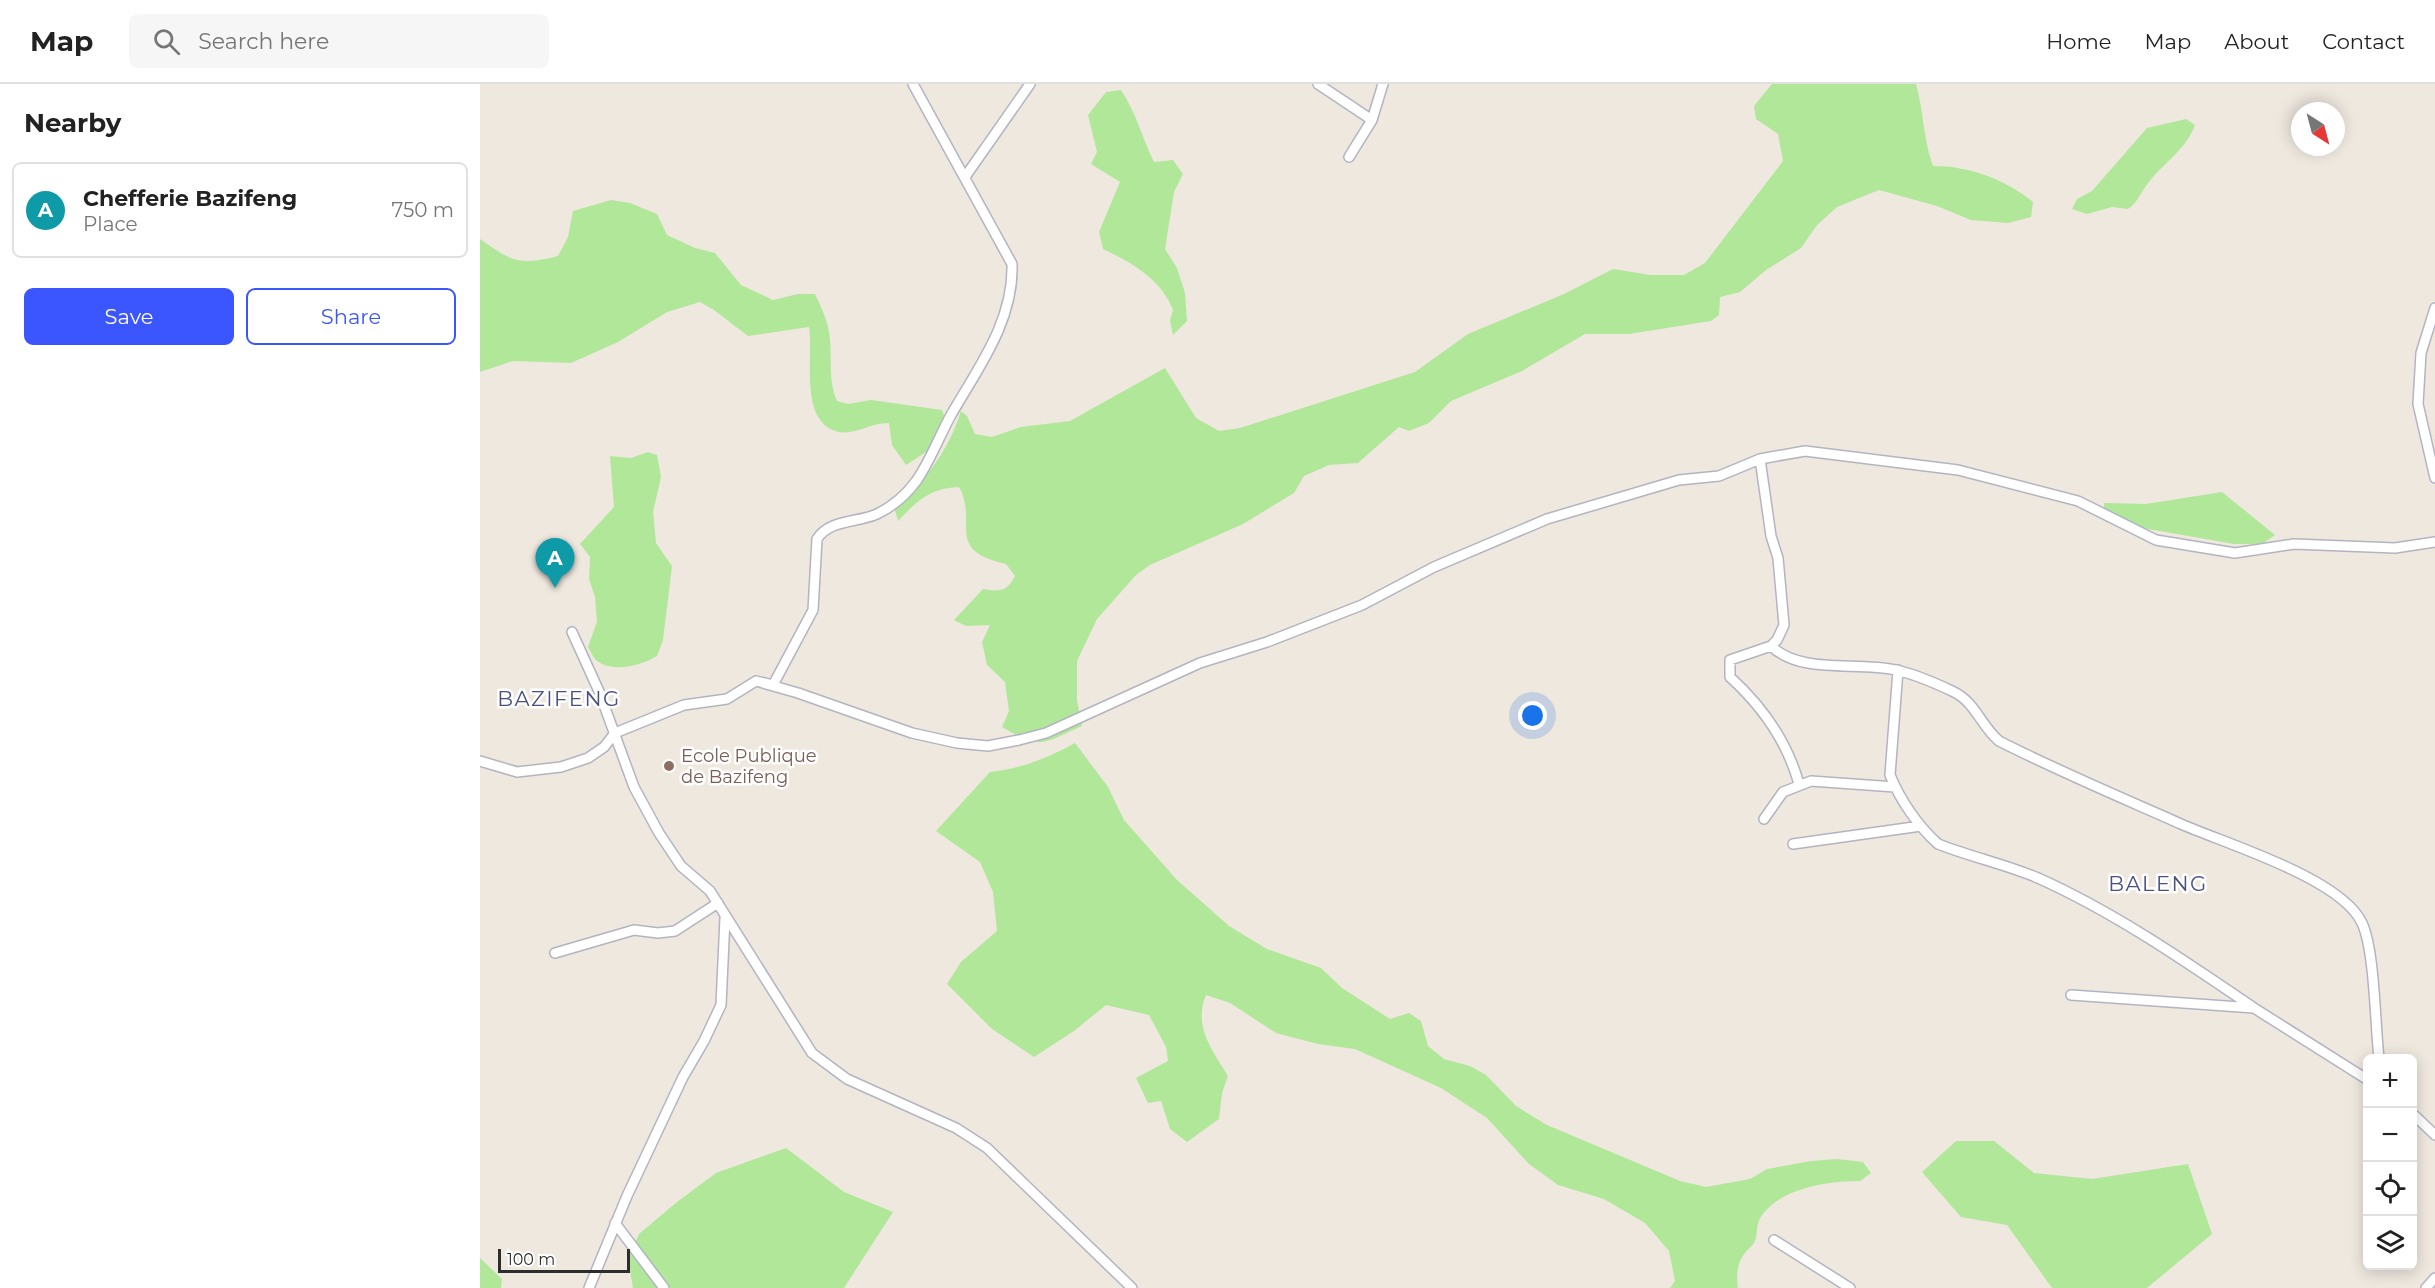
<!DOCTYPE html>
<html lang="en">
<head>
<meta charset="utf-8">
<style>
  :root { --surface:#fff; --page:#f6f6f6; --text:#222; --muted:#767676; --line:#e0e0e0; --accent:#3b56ff }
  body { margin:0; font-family:Montserrat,sans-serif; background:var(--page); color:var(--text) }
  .controls { position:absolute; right:18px; bottom:18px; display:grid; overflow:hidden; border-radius:9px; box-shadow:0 3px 15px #0003 }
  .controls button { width:54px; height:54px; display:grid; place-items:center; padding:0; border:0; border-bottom:2px solid var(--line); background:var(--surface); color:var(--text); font:30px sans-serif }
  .compass { position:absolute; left:1811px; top:18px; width:54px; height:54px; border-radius:50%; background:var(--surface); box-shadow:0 3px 15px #0003; rotate:144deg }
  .scale { position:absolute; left:18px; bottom:15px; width:132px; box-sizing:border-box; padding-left:6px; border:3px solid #2d2d2d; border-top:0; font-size:16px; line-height:21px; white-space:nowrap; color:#2d2d2d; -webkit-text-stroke:4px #fff; paint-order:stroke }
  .you { position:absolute; left:1053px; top:632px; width:21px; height:21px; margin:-15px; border:4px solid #fff; border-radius:50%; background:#1a73e8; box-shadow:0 0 0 9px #1a73e833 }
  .badge { display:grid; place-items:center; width:39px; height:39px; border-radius:50%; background:var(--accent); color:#fff; font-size:20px; font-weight:700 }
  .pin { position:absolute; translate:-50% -50px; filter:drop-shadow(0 2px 3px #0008) }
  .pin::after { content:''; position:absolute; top:32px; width:21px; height:18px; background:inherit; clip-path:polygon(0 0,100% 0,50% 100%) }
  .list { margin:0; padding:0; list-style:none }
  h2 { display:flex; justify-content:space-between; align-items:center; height:78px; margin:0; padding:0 24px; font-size:26px }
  h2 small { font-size:20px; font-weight:400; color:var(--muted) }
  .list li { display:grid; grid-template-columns:39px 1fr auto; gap:18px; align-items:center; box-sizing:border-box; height:96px; margin:0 12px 12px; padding:0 12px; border:2px solid var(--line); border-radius:9px }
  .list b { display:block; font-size:22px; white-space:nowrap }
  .list p { margin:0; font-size:20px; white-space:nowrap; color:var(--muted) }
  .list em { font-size:20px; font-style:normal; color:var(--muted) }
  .actions { display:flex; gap:12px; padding:18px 24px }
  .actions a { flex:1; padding:14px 0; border:2px solid var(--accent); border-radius:9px; text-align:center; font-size:21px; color:var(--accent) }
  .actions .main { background:var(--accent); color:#fff }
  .icon { flex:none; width:33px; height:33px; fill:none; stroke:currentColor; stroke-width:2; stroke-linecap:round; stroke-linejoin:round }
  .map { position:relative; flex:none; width:1955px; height:1204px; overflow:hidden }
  header { display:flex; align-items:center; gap:36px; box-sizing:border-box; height:84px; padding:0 30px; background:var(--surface); border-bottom:2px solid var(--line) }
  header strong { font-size:28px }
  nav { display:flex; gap:33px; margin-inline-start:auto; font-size:21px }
  .search { width:420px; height:54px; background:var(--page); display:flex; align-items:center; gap:15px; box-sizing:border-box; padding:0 21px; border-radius:9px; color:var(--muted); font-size:22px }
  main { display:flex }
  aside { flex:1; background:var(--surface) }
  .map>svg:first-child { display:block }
</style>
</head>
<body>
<header>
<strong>Map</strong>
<div class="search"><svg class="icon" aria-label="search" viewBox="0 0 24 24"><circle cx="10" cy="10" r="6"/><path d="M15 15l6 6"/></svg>Search here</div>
<nav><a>Home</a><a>Map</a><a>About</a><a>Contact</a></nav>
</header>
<main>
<aside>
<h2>Nearby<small></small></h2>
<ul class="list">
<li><span class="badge" style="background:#0f9aa8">A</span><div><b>Chefferie Bazifeng</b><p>Place</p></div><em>750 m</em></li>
</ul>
<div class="actions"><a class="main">Save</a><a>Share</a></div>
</aside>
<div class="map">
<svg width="1955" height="1204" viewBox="0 0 1955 1204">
  <rect width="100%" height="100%" fill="#efe8df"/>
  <path fill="#b0e799" d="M 1292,0 L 1436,0 C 1444,28 1443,55 1453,82 C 1489,82 1525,95 1553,118 L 1551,133 L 1528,139 L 1491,136 L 1457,122 L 1399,106 L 1357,123 L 1337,141 L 1321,164 L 1286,186 L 1260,208 L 1240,213 L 1239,231 L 1231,237 L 1149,250 L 1105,250 L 1042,287 L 971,317 L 949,339 L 929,347 L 919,343 L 878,379 L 849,381 L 824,392 L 814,409 L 763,440 L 670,481 L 656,491 L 617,535 L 597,577 L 597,617 L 602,642 C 562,660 561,666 522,643 L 529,627 L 525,598 L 507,581 L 502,558 L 510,541 L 486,542 L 474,536 L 503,505 C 519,508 527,508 535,492 L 526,480 C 463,466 499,439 479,403 C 450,404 437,417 418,437 L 413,419 C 447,399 469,364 481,327 L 487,332 L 495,350 L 512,353 L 541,343 L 590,337 L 685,284 L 716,334 L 739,347 L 760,344 L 935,288 L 988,250 L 1084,210 L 1133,185 L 1170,191 L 1204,191 L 1225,179 L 1303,77 L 1298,50 L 1276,35 L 1274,22 Z
    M 641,6 C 656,28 662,54 674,78 L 693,76 L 703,90 L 694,108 L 685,165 L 697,184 L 705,209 L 707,237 L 693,251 L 690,236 L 693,226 C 682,196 651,178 623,165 L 619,148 L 640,98 L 611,80 L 617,68 L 608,31 L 626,8 Z
    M 1706,35 L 1715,41 C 1705,67 1684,78 1668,99 C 1660,109 1659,117 1648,125 L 1632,123 L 1607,130 L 1592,125 L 1597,115 L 1612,107 L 1667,44 Z
    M 131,116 L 150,119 L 177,130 L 187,151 L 215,164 L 235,169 L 261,201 L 293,216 L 318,210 L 335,210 C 342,225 349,239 350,256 C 352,277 348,297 357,317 L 368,320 L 391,316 L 462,326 L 465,334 L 449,366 L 426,381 L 412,361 L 409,339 C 392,338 376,351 359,348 C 318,339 334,273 329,243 L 268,252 L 234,226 L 220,218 L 187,228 L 138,258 L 91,279 L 33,277 L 0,288 L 0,155 C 33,178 38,182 78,172 L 88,153 L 93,127 Z
    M 168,368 L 177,371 L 181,393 L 173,428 L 176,459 L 192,482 L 183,556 L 177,572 C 162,581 132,590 116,576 C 113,573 110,566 108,563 L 117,538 L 115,513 L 109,495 L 110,473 L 100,460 L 134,423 L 130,372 L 151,374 Z
    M 1742,408 L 1795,451 L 1782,460 L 1754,460 L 1651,442 L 1624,430 L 1624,419 L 1666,420 Z
    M 595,659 L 628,703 L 644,736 L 697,796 L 749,842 L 787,865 L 841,884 L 862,904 L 910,935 L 929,929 L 941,937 L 948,962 L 964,975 L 990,982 L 1006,991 L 1036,1022 L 1067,1041 L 1200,1097 L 1226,1103 L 1270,1095 L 1287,1085 L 1331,1077 L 1357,1075 L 1383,1078 L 1391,1089 L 1380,1097 C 1349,1097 1296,1104 1279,1136 C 1276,1143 1278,1152 1274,1159 C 1272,1162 1267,1166 1265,1169 C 1257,1178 1256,1193 1258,1204 L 1190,1204 L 1195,1197 L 1189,1167 L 1165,1139 L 1124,1115 L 1078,1101 L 1049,1080 L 1007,1034 L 961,1004 L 875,965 L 838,960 L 796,949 L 750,919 L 726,911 C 713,942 732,966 748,992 L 742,1009 L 739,1035 L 707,1058 L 690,1045 L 681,1017 L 668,1019 L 656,994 L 688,977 L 686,963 L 669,931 L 626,921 L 594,947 L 554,973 L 512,945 L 467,900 L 481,878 L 517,847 L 513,808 L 500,778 L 456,747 L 510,688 C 540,685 568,674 595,659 Z
    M 1476,1057 L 1514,1057 L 1554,1089 L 1612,1095 L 1708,1080 L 1732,1150 L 1667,1204 L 1572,1204 L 1527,1141 L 1481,1133 L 1442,1088 Z
    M 306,1064 L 364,1108 L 413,1128 L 364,1204 L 153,1204 L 148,1175 L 159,1150 L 197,1118 L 236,1089 Z
    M 0,1174 L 22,1195 L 21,1204 L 0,1204 Z"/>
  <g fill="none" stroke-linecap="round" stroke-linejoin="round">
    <g stroke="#b3b4c1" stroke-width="12">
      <path id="minor" d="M 838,0 L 892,36
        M 869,73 L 892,36 L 903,0
        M 485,93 L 550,0
        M 1955,224 L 1941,269 L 1938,320 L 1955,394
        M 1280,375 L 1291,452 L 1298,474 L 1304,541 L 1297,556 L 1291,562 L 1250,576 L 1250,593 C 1283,623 1307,657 1319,700
        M 92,548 L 122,614
        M 1291,562 C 1322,591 1376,577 1416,586 C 1434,590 1455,599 1472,607 C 1496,618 1500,641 1519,657 C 1578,687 1640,713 1701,740 C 1746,760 1861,794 1882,839 C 1895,867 1895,941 1899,974
        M 1418,586 L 1410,691 C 1420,716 1438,742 1458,760 C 1491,773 1525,780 1558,794 C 1634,828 1705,877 1774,924
        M 276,597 L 318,609 L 432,649 L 477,659 L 508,662 L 539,656 L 566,649 L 720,579 L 787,558 L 882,521 L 954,483 L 1067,435 L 1199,396 L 1239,392 L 1280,375 L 1325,367 L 1478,386 L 1598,417 L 1676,456 L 1755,469 L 1814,460 L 1915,464 L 1955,458
        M 124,621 L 154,703 L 179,749 L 201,782 L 230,807 L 332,969 L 367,995 L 476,1044 L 507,1064 L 652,1204
        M 0,677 L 37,688 L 81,683 L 108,674 L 124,663 L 135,649 L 204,621 L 247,615 L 276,597 L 293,601 L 333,526 L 337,455 C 350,435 377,439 397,430 C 414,422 426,411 437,396 C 451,375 459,353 471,331 C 498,284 534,237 532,180 L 433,0
        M 1284,735 L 1303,708 L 1331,697 L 1415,703
        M 1313,760 L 1441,742
        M 75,869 L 154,846 L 178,849 L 195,847 L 238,819
        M 1591,911 L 1774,924 L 1888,996
        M 1932,1029 L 1955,1051
        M 135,1139 L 184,1204
        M 1294,1156 L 1370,1204
        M 109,1204 L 147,1112 L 203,993 L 224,957 L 241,921 L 245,834
        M 1946,1204 L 1955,1194"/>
    </g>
    <use href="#minor" stroke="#fff" stroke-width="9"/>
  </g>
  <circle fill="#8d6e63" stroke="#fff" stroke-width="2" cx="189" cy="682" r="6"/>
  <g text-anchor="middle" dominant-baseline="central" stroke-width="5" stroke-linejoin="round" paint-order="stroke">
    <g font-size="18" fill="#785e54" stroke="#fff" text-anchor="start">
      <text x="201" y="672">Ecole Publique<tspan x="201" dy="21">de Bazifeng</tspan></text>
    </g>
    <g font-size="21" letter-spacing="1.5" fill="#4a5180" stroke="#fff">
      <text x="79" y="614">BAZIFENG</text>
      <text x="1678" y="799">BALENG</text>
    </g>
  </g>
</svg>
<div class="controls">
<button>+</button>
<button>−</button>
<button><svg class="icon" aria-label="locate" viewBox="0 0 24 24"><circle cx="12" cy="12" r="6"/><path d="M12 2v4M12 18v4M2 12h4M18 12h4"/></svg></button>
<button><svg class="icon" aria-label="layers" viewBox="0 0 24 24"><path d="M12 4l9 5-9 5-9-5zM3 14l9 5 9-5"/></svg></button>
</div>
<svg class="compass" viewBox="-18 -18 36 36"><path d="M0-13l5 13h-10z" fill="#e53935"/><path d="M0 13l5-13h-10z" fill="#767676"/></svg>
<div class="scale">100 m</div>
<div class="you"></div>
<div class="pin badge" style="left:75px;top:504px;background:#0f9aa8">A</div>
</div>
</main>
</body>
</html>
